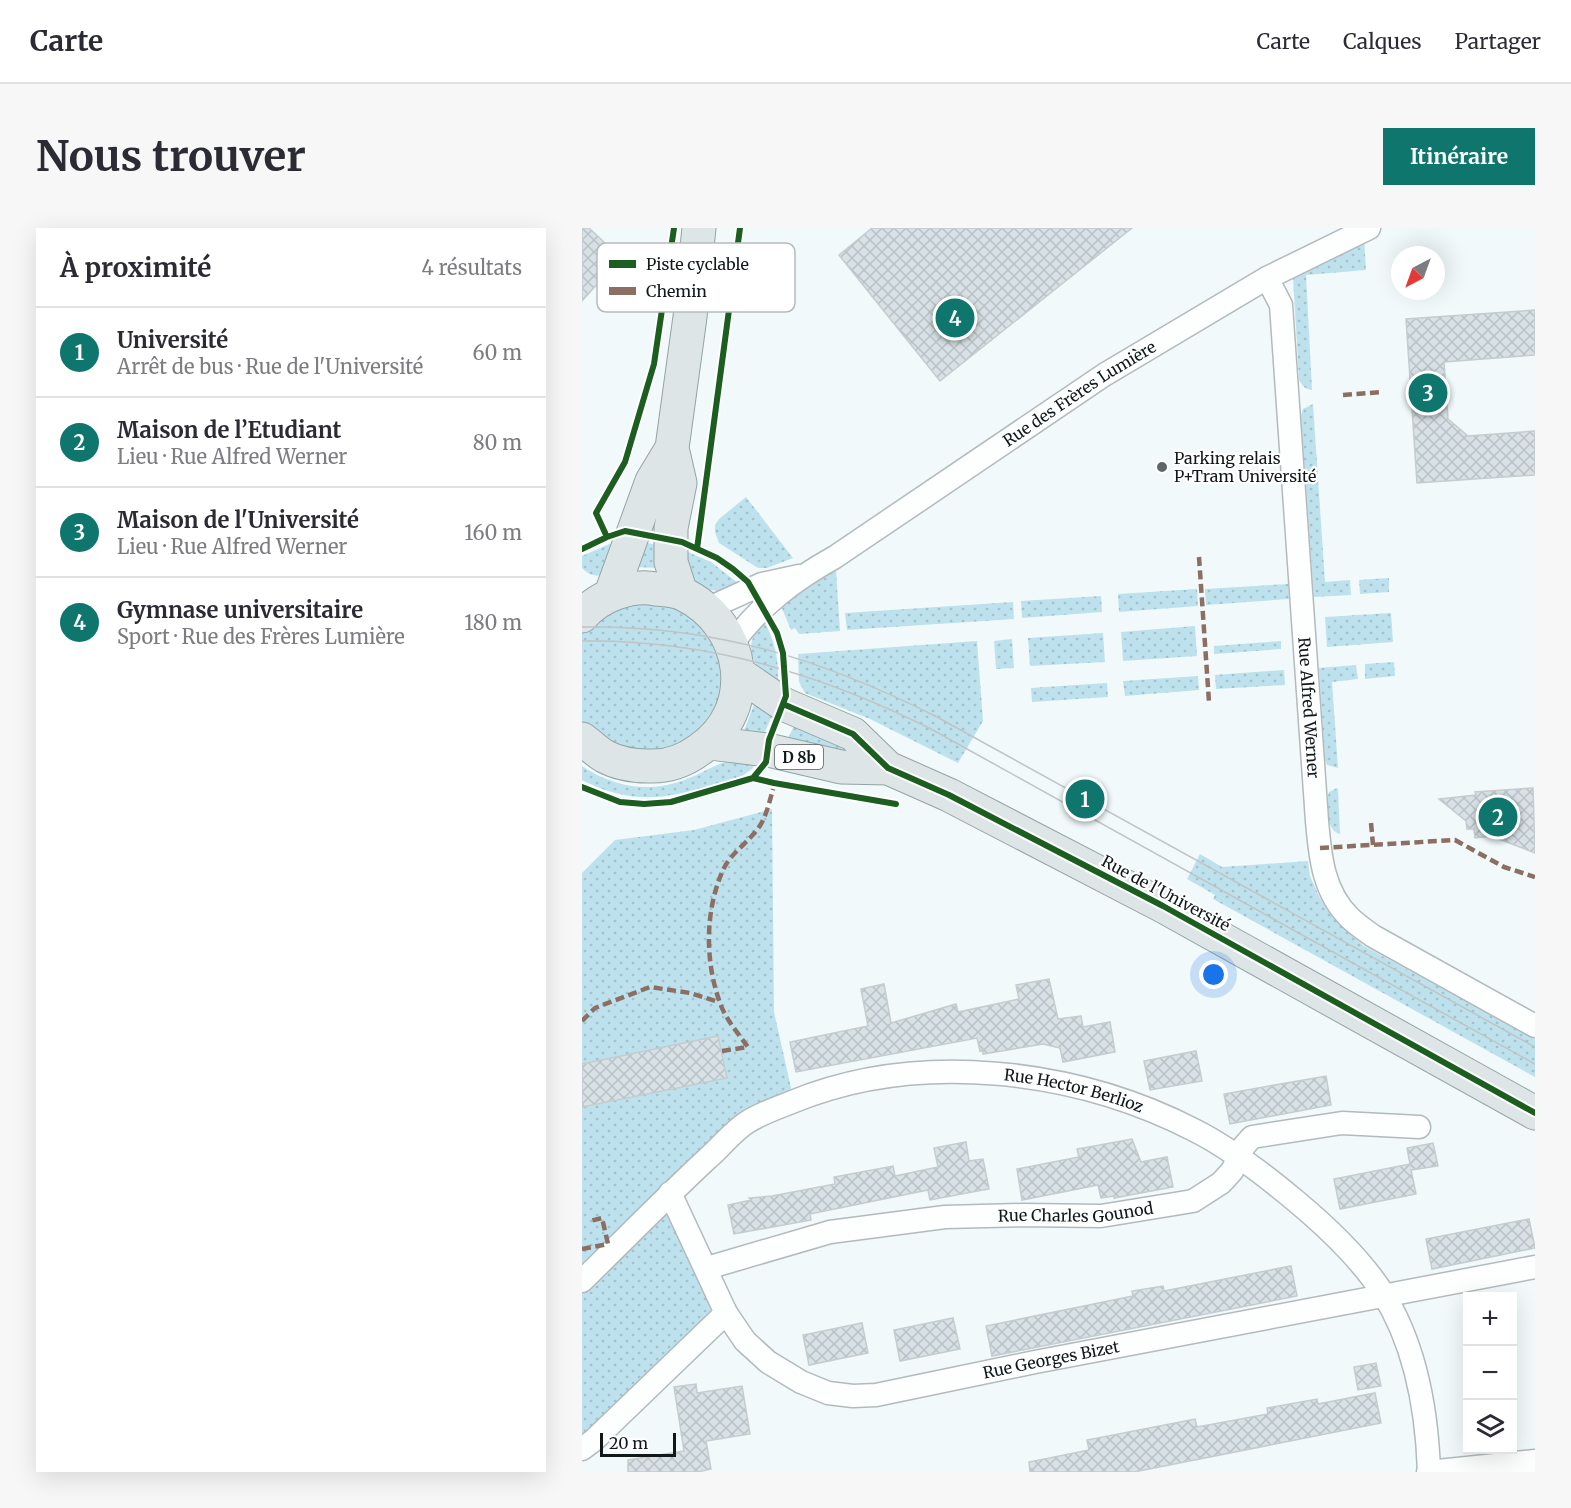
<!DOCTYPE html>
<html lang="fr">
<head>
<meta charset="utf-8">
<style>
  :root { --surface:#fff; --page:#f7f7f7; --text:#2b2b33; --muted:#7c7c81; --line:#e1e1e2; --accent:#0f766e }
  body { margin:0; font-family:Merriweather,serif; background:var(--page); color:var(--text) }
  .controls { position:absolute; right:18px; bottom:18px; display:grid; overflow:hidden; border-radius:0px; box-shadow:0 6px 24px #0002 }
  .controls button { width:54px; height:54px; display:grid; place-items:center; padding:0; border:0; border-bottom:2px solid var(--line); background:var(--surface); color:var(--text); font:30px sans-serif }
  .compass { position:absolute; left:809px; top:18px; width:54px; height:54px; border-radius:50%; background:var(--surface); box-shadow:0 6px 24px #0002; rotate:221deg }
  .scale { position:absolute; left:18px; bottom:15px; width:76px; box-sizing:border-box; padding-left:6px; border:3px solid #10181a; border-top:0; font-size:16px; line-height:21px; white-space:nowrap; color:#10181a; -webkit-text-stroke:4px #fff; paint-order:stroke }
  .you { position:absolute; left:632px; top:747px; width:21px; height:21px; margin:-15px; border:4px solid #fff; border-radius:50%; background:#1a73e8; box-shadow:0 0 0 9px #1a73e833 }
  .badge { display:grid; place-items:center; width:39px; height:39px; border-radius:50%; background:var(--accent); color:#fff; font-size:20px; font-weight:700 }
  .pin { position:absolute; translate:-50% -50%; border:3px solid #fff; box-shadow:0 2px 6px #0006 }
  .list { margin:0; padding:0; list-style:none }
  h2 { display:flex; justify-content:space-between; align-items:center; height:78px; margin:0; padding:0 24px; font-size:26px }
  h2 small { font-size:20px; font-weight:400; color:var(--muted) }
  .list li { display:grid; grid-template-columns:39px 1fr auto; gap:18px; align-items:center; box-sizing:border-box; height:90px; padding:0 24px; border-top:2px solid var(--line) }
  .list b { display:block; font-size:22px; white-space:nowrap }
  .list p { margin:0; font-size:20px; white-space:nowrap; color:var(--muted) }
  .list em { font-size:20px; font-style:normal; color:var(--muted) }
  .icon { flex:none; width:33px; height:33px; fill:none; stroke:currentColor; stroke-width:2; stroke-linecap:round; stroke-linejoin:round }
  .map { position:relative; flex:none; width:953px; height:1244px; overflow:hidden; border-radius:0px }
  header { display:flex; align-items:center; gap:36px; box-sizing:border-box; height:84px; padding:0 30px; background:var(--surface); border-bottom:2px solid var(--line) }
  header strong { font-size:28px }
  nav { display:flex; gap:33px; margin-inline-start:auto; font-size:21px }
  .intro { display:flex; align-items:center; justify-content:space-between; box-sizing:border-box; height:144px; padding:0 36px }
  h1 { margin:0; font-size:42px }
  .button { padding:15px 27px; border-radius:0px; background:var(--accent); color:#fff; font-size:21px; font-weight:700 }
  main { display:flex; gap:36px; padding:0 36px }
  aside { flex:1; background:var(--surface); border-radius:0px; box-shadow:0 6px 24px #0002 }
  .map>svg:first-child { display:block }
</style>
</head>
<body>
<header>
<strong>Carte</strong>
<nav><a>Carte</a><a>Calques</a><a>Partager</a></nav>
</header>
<div class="intro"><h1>Nous trouver</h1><a class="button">Itinéraire</a></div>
<main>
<aside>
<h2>À proximité<small>4 résultats</small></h2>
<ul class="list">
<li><span class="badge">1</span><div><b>Université</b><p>Arrêt de bus · Rue de l'Université</p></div><em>60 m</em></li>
<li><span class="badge">2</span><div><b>Maison de l’Etudiant</b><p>Lieu · Rue Alfred Werner</p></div><em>80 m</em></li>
<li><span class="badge">3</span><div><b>Maison de l'Université</b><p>Lieu · Rue Alfred Werner</p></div><em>160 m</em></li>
<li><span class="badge">4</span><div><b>Gymnase universitaire</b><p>Sport · Rue des Frères Lumière</p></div><em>180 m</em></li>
</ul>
</aside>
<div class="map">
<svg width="953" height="1244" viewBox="0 0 953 1244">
  <defs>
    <pattern id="grass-dots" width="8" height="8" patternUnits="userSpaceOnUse" patternTransform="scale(1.5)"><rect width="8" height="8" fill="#bde2ed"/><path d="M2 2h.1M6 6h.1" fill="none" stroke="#a1c1cb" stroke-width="1.8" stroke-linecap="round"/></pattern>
    <pattern id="building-cross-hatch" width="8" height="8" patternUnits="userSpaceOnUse" patternTransform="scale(1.5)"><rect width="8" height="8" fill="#d8e2e6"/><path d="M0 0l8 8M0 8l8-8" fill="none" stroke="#b8c1c5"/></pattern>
  </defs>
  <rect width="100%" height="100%" fill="#f1f9fb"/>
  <path fill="url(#grass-dots)" d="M 782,9 L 784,42 L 724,47 L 730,162 C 723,161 720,158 717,151 L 711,49 Z
    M 731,176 L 743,354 L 768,352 L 769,367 L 732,369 L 719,188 L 721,181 Z
    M 164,269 L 211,330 L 185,340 L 176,340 L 137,315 L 133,304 L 133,297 L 137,291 Z
    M 39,311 L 21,347 C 12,349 6,346 0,340 L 0,328 Z
    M 60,314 L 76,317 L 77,340 L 52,339 Z
    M 99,321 L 129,334 L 156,355 C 120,375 109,352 99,321 Z
    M 254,342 L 258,403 L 217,406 L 213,400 L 209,402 L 199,378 Z
    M 807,350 L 807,364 L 778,366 L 777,352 Z
    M 706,356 L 707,371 L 624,377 L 623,361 Z
    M 615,361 L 616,378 L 537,384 L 536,366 Z
    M 519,368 L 520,384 L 440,390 L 439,373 Z
    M 63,370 L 116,387 L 144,431 L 139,482 L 100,522 L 51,528 L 7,503 L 0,493 L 0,404 L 15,388 Z
    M 431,374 L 432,391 L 265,402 L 263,385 Z
    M 809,385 L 811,414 L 745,419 L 743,389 Z
    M 182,392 C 195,420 197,432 196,463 C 174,438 156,422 182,392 Z
    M 613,398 L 615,428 L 541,433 L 539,404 Z
    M 521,405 L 523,434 L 448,438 L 446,410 Z
    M 430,411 L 432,440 L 414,441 L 412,413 Z
    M 395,413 L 401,493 L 376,535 L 288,491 L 223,465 L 217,454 L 216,426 Z
    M 699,413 L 699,421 L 632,426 L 632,418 Z
    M 812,434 L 813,448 L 783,451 L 783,436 Z
    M 774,437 L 776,451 L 750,454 L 756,540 L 745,537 L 743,532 L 737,440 Z
    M 702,442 L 703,457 L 634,461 L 633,447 Z
    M 616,448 L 617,462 L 543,468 L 541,453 Z
    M 525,455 L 526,469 L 450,474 L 449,460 Z
    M 173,474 L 192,483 L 180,511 L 160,508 Z
    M 215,491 L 266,512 L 265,522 L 263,523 L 205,513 Z
    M 146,533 L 175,533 L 170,541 L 160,548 C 99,566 61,583 0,552 L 0,538 C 32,560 71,566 107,550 C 121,545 132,537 146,533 Z
    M 755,560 L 756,562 L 758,606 C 744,603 743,576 747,564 Z
    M 190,581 L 192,784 L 212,873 L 88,965 L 144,1085 L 0,1221 L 0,645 L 33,612 L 112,602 Z
    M 618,626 L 640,639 L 726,633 L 728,648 L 738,670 L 758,697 L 782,718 L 953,811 L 953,849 L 631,671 L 633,667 L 605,651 Z"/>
  <path fill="url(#building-cross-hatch)" stroke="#c5cccf" stroke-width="1.5" d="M 0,0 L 7,0 L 39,30 L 0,73 Z
    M 290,0 L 550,0 L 358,153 L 257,27 Z
    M 953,82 L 953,127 L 862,134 L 866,191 L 886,208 L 953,203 L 953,247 L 835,255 L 824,91 Z
    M 951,560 L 953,625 L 909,608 L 893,610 L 892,601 L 885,601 L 884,593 L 857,571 L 894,567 L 893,564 Z
    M 467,751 L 476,791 L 499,788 L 501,799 L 528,794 L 533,824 L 481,834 L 478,820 L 461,816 L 401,826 L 401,822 L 398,823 L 395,810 L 214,844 L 208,814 L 286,798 L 279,761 L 302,756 L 309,795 L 374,776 L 376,784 L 437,771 L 434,757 Z
    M 136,808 L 145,850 L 0,879 L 0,836 Z
    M 614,823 L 620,853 L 568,862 L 562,833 Z
    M 744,848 L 749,877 L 648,896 L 642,866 Z
    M 550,911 L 559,934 L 585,929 L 591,959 L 532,970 L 532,968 L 519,970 L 516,957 L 440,972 L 435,941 L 497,929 L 495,921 Z
    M 384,914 L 387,933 L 401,931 L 407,961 L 348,972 L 346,962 L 228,986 L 229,992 L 152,1006 L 146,977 L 169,972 L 167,970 L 190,968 L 253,956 L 252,949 L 311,938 L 313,948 L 356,939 L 352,920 Z
    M 851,915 L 856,938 L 829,942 L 834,966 L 758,981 L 752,951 L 828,936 L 825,920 Z
    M 947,991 L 953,1020 L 850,1041 L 844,1011 Z
    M 709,1038 L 715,1068 L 410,1128 L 404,1098 L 551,1068 L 550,1063 L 581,1058 L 582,1063 Z
    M 371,1090 L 378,1121 L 318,1133 L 312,1102 Z
    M 280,1095 L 286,1125 L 227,1137 L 221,1107 Z
    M 794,1135 L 799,1158 L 776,1162 L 772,1139 Z
    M 114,1156 L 115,1165 L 160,1158 L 168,1206 L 124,1213 L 129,1241 L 116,1244 L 46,1244 L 46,1232 L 102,1223 L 92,1159 Z
    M 793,1165 L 799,1195 L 552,1244 L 448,1244 L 447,1234 L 507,1222 L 505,1212 L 613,1191 L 615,1199 L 686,1186 L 685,1180 L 735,1171 L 736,1176 Z"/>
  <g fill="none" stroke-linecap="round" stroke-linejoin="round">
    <g stroke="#b3babc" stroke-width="25">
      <g id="minor">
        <path id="s1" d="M 685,50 L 699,77 L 735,593 C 738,628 741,664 768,690 C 775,697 783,702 791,708 L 953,798"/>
        <path d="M 125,381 L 180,356 L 217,348"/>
        <path id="s2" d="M 150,416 C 177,378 212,352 253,329 L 522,147 L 685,50 L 787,0"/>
        <path id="s3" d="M 88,965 L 144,1085 L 163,1113 L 186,1134 L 219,1154 L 246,1165 L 271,1168 L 294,1167 L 453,1134 L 953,1039"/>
        <path id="s4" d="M 125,1040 L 248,1004 L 363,989 L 441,987 L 519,988 L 611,973 L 639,955 L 650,943 L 662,918 L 670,909 L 760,895 L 837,899"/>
        <path id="s5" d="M 0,1053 C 42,1012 83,970 126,930 C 139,919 150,904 164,895 C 177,886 195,880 210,874 C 336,822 493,841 612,902 C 648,920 684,948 715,974 C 746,1000 778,1030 800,1064 C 834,1117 845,1183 847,1244"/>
        <path d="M 0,1221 L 12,1212 L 144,1085"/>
        <path d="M 846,1244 L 953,1233"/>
      </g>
    </g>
    <g stroke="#93a4a4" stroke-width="35">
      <path id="primary" d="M 99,365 L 89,334 L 89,300 L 98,255 L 90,220 L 108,89 L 117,0
        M 29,366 L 70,253 L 90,220
        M 0,388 C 17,368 49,356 74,361 C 83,362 93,362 101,366 C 164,396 177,482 117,522 C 102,533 84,539 66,538 C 51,538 35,535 22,528 C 14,523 7,516 0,511
        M 156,445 L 201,476 L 271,506 L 306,540 L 367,567 L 581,678 L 953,885
        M 128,515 L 186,522 L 259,539 L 306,540"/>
    </g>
    <use href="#minor" stroke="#fdfefe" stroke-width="22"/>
    <use href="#primary" stroke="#dde5e6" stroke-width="33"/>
    <path stroke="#c1c3c4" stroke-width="1.5" d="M 0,399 C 131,397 238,430 355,489 L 953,819
      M 0,413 C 124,411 239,446 349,501 L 953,836"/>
    <path stroke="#8d6e63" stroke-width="4.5" stroke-dasharray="9 4.5" stroke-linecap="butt" d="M 761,167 L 800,164
      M 617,329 L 627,474
      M 789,595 L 791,617
      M 738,620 L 873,612 L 922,639 L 953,649
      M 0,793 L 13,780 L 68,759 L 108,765 L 137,774
      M 140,823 L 166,819 C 155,804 142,789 137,772 C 123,732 123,682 141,642 C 149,624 169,613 179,596 C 185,585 188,572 191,561
      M 0,1021 L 26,1016 L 20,990 L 8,993"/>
    <g stroke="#fff" stroke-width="10">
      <path id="cycleway" d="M 25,309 L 14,285 L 43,234 L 72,136 L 92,0
        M 0,321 L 25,309 L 43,303 L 100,314 L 135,330 L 151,341 L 166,354 L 195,405 L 201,425 L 204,468 L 187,512 L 184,534 L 171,550 L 89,574 L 62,576 L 38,574 L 0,559
        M 115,321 L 158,0
        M 201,476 L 271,506 L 306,540 L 367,567 L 581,678 L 953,885
        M 171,550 L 192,555 L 314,576"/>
    </g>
    <use href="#cycleway" stroke="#1b5e20" stroke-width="6"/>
  </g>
  <circle fill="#5f6769" stroke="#fff" stroke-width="2" cx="580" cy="239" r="6"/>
  <g text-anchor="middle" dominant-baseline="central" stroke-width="4.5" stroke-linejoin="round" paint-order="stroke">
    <rect fill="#fff" stroke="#585d5f" stroke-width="1.5" x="193" y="517" width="48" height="24" rx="4.5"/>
    <g font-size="15" font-weight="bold" fill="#10181a">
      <text x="217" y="529">D 8b</text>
    </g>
    <g font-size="16" fill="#10181a" stroke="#fff">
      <text stroke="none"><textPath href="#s2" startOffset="430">Rue des Frères Lumière</textPath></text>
      <text stroke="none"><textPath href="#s1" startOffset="434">Rue Alfred Werner</textPath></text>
      <text transform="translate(584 665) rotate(28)">Rue de l'Université</text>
      <text stroke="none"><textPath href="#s5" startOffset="566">Rue Hector Berlioz</textPath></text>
      <text stroke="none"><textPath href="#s4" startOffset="375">Rue Charles Gounod</textPath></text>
      <text stroke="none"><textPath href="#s3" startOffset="492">Rue Georges Bizet</textPath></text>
    </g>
    <g font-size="16" fill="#10181a" stroke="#fff" text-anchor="start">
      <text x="592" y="230">Parking relais<tspan x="592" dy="18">P+Tram Université</tspan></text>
    </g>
  </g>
  <rect x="15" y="15" width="198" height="69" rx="9" fill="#fff" stroke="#b7baba" stroke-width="1.5"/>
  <rect x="27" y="32" width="27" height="8" fill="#1b5e20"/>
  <rect x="27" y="59" width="27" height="8" fill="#8d6e63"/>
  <g font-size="16" fill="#10181a">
    <text x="64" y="42">Piste cyclable</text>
    <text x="64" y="69">Chemin</text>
  </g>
</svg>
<div class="controls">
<button>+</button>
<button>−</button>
<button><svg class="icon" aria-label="layers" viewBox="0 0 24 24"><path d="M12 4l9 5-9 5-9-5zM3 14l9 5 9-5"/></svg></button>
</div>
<svg class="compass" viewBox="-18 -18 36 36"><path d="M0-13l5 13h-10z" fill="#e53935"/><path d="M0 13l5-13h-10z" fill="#7c7c81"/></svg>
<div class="scale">20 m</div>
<div class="you"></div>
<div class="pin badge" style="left:503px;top:571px">1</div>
<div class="pin badge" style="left:916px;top:589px">2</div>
<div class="pin badge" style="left:846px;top:165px">3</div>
<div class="pin badge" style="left:373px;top:90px">4</div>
</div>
</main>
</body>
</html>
